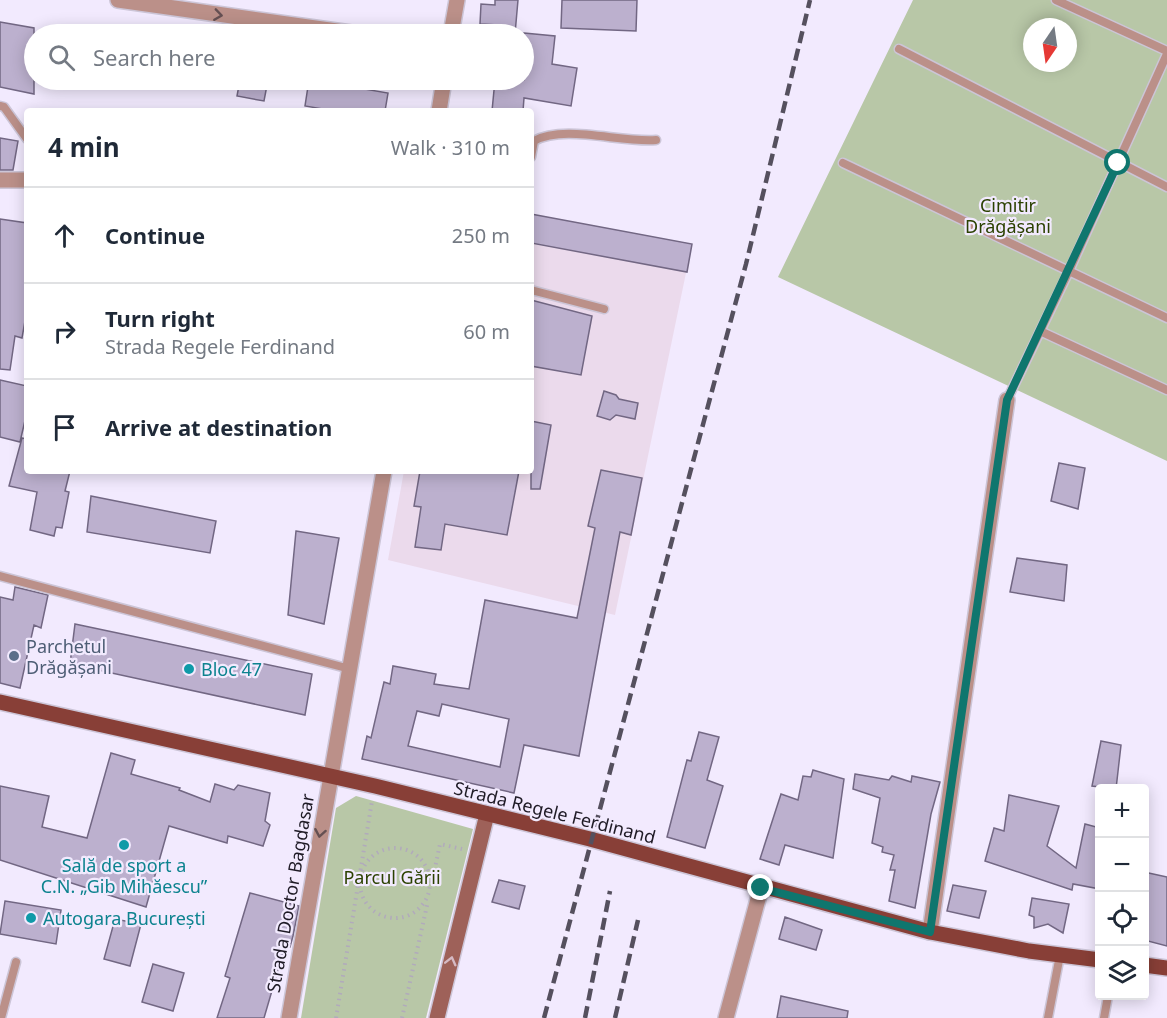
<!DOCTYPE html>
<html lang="en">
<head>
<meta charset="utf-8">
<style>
  :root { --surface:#fff; --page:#f2f2f3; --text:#1f2937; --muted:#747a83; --line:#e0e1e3 }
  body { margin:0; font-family:"Noto Sans",sans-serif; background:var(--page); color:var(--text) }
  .controls { position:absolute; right:18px; bottom:18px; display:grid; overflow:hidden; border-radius:6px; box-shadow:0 3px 15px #0003 }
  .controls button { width:54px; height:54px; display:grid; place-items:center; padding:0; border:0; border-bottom:2px solid var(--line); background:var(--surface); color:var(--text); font:30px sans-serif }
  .compass { position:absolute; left:1023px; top:18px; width:54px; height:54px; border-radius:50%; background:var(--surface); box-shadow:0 3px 15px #0003; rotate:193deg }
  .stop { position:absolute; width:18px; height:18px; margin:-14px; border:4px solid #0f766e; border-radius:50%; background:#fff }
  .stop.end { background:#0f766e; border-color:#fff; box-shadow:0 2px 6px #0008 }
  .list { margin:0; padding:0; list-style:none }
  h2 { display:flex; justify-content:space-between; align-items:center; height:78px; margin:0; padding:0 24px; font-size:26px }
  h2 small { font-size:20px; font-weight:400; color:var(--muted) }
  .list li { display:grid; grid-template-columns:39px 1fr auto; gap:18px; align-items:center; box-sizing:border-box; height:96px; padding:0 24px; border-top:2px solid var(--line) }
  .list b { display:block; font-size:22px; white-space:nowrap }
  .list p { margin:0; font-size:20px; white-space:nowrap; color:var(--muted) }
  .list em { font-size:20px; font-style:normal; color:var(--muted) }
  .icon { flex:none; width:33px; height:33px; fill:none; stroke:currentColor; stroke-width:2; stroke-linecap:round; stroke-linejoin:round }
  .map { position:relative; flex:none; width:1167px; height:1018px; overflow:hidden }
  .search { position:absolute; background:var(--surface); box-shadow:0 3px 15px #0003; left:24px; top:24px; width:510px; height:66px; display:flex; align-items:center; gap:15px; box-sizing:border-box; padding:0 21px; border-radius:33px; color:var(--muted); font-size:22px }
  .panel { position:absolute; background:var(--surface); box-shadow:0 3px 15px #0003; left:24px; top:108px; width:510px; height:366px; border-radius:6px }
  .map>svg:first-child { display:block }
</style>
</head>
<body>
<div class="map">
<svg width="1167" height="1018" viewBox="0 0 1167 1018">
  <rect width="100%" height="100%" fill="#f2eafe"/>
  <path fill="#ebdaec" d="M 531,214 L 692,244 L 615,615 L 388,560 L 404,471 L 531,471 Z"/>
  <path fill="#b8c7a7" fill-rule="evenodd" d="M 913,0 L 1167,0 L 1167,461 L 778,277 ZM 1032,27 L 1068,27 L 1068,63 L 1032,63 Z
    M 356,796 L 473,829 L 426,1018 L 301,1018 L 336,808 Z"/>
  <path fill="#bcb0ce" stroke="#726783" stroke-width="1.5" fill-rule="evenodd" d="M 495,0 L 518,0 L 515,34 L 497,34 L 498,25 L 480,24 L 481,4 L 495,5 Z
    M 562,0 L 637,0 L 636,31 L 561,28 Z
    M 0,22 L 34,28 L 34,94 L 0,87 Z
    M 524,33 L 555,36 L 552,64 L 577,68 L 571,106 L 524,98 L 523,111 L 492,111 L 495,80 L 524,80 Z
    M 240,80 L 268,80 L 264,101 L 237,96 Z
    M 309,80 L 342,80 L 341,85 L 388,93 L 385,111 L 334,111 L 305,106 Z
    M 0,138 L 18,141 L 13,170 L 0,170 Z
    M 531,214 L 692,244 L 687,272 L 531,243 Z
    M 0,219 L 27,223 L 27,310 L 22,338 L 15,336 L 10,370 L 0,369 Z
    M 531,300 L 592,316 L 581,375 L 531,366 Z
    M 0,380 L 27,386 L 27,412 L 20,442 L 0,437 Z
    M 604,391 L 616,395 L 619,399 L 638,403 L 635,419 L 616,415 L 610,420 L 597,416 Z
    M 531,421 L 551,425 L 540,489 L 531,489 Z
    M 22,438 L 27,439 L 27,471 L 70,471 L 65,491 L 69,492 L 62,528 L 56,527 L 54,536 L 30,530 L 37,492 L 9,486 Z
    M 1059,463 L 1085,468 L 1078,509 L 1051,501 Z
    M 601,470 L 642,478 L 631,535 L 620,532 L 579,756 L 524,745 L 514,793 L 362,759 L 367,736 L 371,738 L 384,682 L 390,684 L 393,666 L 436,674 L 434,684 L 469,689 L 485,600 L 577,618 L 595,528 L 588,526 ZM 442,704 L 509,719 L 500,767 L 408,746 L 417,711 L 439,716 Z
    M 420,471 L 519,471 L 507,535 L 445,524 L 441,550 L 415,547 L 421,507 L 414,506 Z
    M 91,496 L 216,521 L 210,553 L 87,532 Z
    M 296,531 L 339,538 L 324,624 L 288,615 Z
    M 1017,558 L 1067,565 L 1064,601 L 1010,592 Z
    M 15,587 L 48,595 L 41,628 L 34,625 L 20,688 L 0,683 L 0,597 L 13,600 Z
    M 75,624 L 312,674 L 305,715 L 70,664 Z
    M 699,732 L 719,737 L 707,780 L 723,786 L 705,848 L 667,837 L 687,760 L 691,761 Z
    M 1101,741 L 1121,745 L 1116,789 L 1092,786 Z
    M 111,753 L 135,760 L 131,774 L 180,788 L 179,790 L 210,802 L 215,784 L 234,790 L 238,785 L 270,793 L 265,821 L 270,825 L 263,846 L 228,836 L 227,843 L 169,826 L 146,907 L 0,860 L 0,786 L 49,796 L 42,827 L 87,838 Z
    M 813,770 L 844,779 L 833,858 L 785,845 L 779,865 L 760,859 L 781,794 L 798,800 L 803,776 L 811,777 Z
    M 855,774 L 889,780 L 892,776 L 911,782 L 912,776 L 940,782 L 931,814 L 915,908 L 889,901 L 895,870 L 890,870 L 894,855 L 882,852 L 883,847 L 872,843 L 880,798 L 853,789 Z
    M 1009,795 L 1059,806 L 1047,846 L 1076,868 L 1085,824 L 1100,828 L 1100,889 L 1073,884 L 1072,890 L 985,861 L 994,828 L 1004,831 Z
    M 1144,872 L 1167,877 L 1167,946 L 1144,940 Z
    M 499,880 L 525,886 L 519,909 L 492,902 Z
    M 953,885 L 986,891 L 979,918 L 947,911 Z
    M 250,893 L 299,906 L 293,936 L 290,947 L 285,946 L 264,1018 L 217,1018 L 230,978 L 225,976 Z
    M 1032,898 L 1069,904 L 1063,933 L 1048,924 L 1034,928 L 1034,917 L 1029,915 Z
    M 5,901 L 61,910 L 56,944 L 0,934 Z
    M 785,917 L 822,930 L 816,950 L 779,939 Z
    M 115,919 L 141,924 L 130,966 L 104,959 Z
    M 153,964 L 184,973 L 173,1011 L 142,1002 Z
    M 781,996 L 848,1011 L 847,1018 L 777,1018 Z"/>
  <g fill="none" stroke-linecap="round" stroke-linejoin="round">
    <g stroke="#ccc5d7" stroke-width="11">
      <path id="lane" d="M 1056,0 L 1167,51
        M 899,49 L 1167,187
        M 0,106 L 4,107 L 27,139
        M 531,157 L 534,141 C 564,124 621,143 656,140
        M 843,163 L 1167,318
        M 531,290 L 604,309
        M 1040,331 L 1167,390
        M 1007,400 L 1068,273 L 1167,54
        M 0,576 L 350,669
        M 1,1018 L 16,962
        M 1048,1018 L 1060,955
        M 1104,1018 L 1108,996"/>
    </g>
    <g stroke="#ccc5d7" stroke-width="18">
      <path id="street" d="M 118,0 L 358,34
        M 451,34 L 457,0
        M 439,111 L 444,80
        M 0,180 L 27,180
        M 930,932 L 1007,400
        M 289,1018 L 384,471
        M 726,1018 L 761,888"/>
    </g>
    <g stroke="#ccc5d7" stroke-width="18">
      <path id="secondary" d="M 437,1018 L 487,814"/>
    </g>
    <g stroke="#ccc5d7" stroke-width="18">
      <path id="primary" d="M 0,702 L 375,786 L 590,839 L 930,932 L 1029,951 L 1100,960
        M 1144,965 L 1167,968"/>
    </g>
    <path stroke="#b1aabc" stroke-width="4" stroke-dasharray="1.5 4.5" stroke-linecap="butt" d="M360 883a35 35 0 1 1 70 0a35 35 0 1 1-70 0Z
      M 432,882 L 440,844 L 462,849
      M 336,1018 L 372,801
      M 402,1018 L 428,901"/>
    <use href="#lane" stroke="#bb9089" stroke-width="8"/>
    <use href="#street" stroke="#bb9089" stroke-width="15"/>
    <use href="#secondary" stroke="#9e6159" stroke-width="15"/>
    <use href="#primary" stroke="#883f37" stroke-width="15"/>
    <path stroke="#55505e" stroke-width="4.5" stroke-dasharray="12 6" stroke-linecap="butt" d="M 544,1018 L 746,264 L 810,0
      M 585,1018 L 610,891
      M 615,1018 L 638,920"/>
  </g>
  <defs><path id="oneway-chevron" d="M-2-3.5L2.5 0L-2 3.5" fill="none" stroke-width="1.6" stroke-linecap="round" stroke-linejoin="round" transform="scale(1.5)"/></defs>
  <g stroke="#655053">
    <use href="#oneway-chevron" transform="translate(218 15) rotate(8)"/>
    <use href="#oneway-chevron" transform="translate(320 833) rotate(100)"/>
  </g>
  <use stroke="#d5bac4" href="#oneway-chevron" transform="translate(451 961) rotate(-76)"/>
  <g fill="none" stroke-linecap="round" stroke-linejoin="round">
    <path stroke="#0f766e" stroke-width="8" d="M 761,888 L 930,932 L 1007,400 L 1118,163"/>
  </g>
  <circle fill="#5c6f8a" stroke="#f2eafe" stroke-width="2" cx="14" cy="656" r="6"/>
  <g fill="#0f9aa8" stroke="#f2eafe" stroke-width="2">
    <circle cx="189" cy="669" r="6"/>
    <circle cx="124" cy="845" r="6"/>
    <circle cx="31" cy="918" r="6"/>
  </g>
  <g text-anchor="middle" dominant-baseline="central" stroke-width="4.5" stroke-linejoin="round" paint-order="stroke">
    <g font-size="18" fill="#2b4101" stroke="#f2eafe">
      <text x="1008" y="205">Cimitir<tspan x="1008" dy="21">Drăgășani</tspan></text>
      <text x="392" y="877">Parcul Gării</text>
    </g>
    <g font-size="18" fill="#4e5e75" stroke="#f2eafe" text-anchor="start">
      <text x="26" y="646">Parchetul<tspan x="26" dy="21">Drăgășani</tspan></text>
    </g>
    <g font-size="18" fill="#0d838f" stroke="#f2eafe" text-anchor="start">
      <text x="201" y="669">Bloc 47</text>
      <text x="124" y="865" text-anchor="middle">Sală de sport a<tspan x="124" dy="21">C.N. „Gib Mihăescu”</tspan></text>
      <text x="43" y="918">Autogara București</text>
    </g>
    <g font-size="18" fill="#1f1b26" stroke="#f2eafe">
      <text transform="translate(555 812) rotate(14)">Strada Regele Ferdinand</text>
      <text transform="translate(290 893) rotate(-80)">Strada Doctor Bagdasar</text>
    </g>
  </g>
</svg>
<div class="controls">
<button>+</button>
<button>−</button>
<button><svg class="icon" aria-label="locate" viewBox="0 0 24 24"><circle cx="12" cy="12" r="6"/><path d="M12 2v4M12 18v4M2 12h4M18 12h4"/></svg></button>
<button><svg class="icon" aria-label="layers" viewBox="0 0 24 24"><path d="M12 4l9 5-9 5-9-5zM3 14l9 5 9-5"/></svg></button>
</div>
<svg class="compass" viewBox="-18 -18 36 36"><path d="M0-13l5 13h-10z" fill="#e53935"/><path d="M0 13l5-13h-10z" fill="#747a83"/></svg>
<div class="stop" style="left:1118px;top:163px"></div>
<div class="stop end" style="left:761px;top:888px"></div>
<div class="search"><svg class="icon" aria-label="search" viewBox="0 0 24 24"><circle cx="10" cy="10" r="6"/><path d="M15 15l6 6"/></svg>Search here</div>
<section class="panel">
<h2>4 min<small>Walk · 310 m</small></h2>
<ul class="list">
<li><svg class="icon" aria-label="ahead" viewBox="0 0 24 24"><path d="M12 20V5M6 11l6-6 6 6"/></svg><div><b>Continue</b></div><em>250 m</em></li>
<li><svg class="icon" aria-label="right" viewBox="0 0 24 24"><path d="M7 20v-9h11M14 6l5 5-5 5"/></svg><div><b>Turn right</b><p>Strada Regele Ferdinand</p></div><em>60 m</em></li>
<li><svg class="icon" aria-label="arrive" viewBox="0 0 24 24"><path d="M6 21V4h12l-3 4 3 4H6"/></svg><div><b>Arrive at destination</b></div></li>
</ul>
</section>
</div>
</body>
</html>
